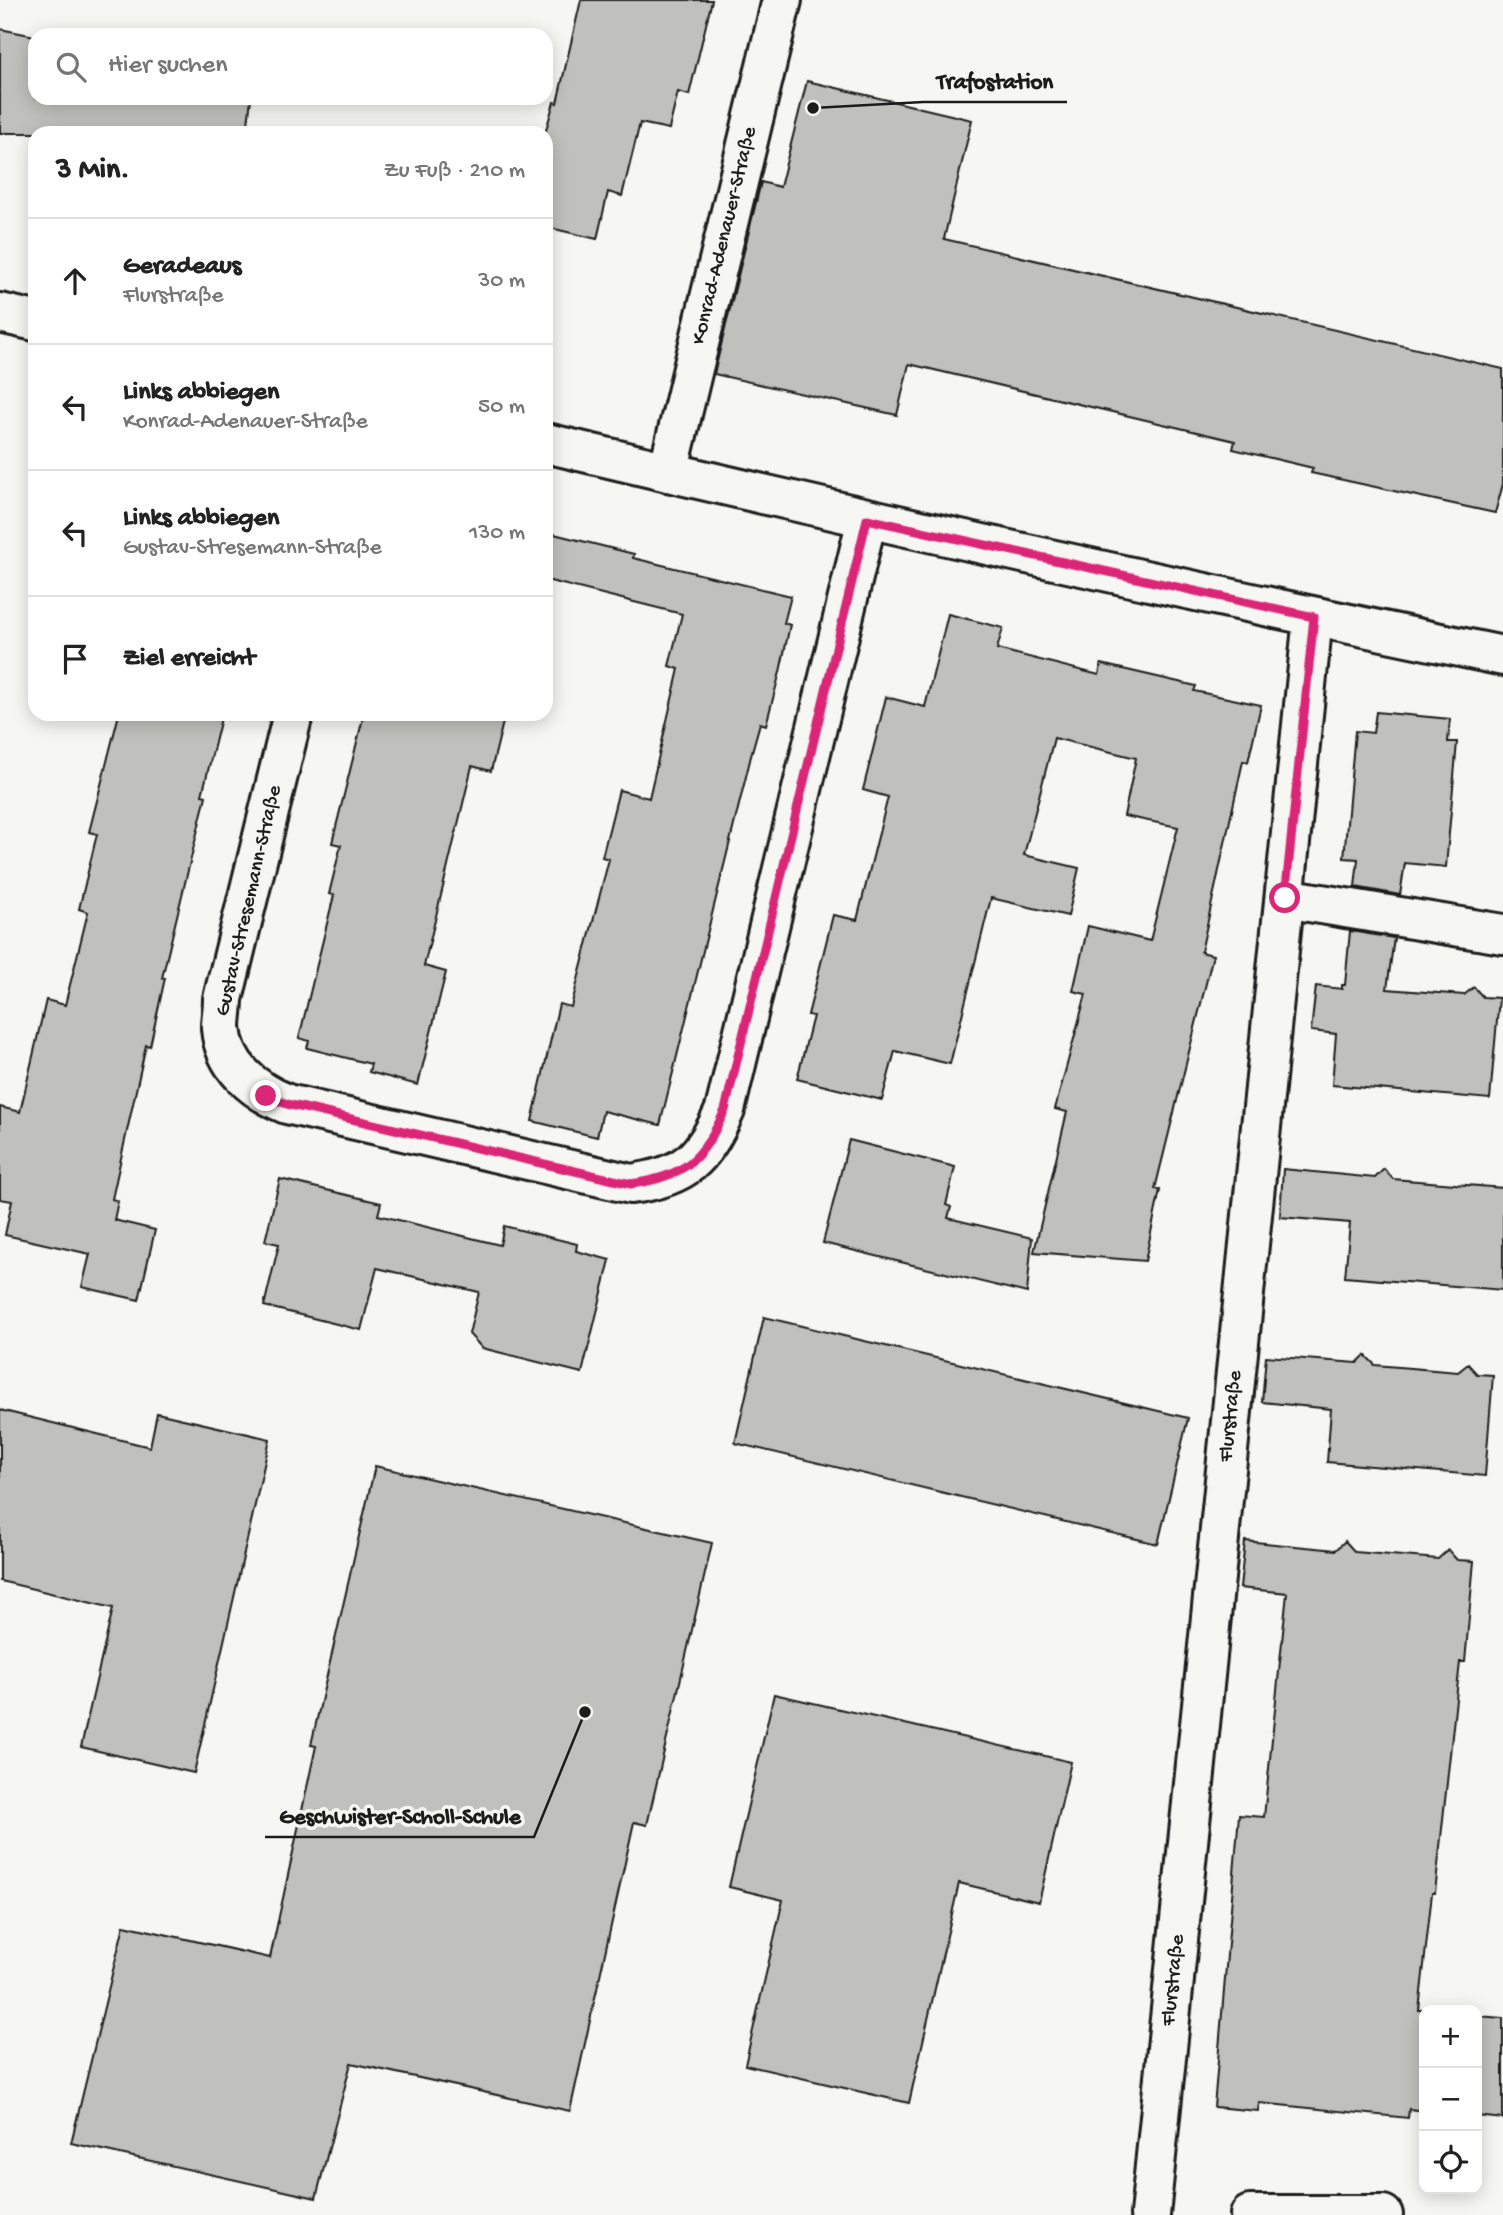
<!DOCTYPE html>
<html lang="de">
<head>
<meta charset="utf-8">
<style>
  :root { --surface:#fff; --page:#f2f2f2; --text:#222; --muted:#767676; --line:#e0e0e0 }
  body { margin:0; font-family:"Gochi Hand",sans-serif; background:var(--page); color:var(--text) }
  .controls { position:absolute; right:21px; bottom:21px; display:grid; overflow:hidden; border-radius:14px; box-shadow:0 4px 18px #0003 }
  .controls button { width:63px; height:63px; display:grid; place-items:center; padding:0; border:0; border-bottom:2px solid var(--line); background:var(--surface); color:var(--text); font:35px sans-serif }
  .stop { position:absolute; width:21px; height:21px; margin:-16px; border:5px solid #db2777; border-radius:50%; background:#fff }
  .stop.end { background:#db2777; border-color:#fff; box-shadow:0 2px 7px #0008 }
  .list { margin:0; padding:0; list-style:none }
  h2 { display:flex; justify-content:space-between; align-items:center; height:91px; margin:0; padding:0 28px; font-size:30px }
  h2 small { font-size:23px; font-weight:400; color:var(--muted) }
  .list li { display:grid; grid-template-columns:46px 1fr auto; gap:21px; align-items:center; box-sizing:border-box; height:126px; padding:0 28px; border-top:2px solid var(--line) }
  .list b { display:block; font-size:26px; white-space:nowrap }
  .list p { margin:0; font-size:23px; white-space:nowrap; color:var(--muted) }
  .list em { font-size:23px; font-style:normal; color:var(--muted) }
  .icon { flex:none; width:38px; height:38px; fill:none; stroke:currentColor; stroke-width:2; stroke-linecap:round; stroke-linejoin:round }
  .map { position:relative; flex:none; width:1503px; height:2215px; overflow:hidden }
  .search { position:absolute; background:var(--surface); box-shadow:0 4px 18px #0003; left:28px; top:28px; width:525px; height:77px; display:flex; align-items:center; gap:18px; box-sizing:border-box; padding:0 24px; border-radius:21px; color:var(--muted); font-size:26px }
  .panel { position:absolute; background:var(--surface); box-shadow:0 4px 18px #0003; left:28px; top:126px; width:525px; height:595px; border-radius:21px }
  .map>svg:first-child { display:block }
</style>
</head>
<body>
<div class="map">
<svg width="1503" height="2215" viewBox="0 0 1503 2215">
  <rect width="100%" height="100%" fill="#f6f6f2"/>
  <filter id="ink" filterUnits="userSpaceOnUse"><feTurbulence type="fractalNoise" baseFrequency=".0143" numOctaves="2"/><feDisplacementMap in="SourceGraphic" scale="14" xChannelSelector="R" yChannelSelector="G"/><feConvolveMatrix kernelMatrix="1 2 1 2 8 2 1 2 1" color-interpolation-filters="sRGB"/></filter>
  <g filter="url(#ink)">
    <path fill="#c0c0bd" stroke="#1c1c1c" stroke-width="2" d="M 581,0 L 712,0 L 689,95 L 678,92 L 669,129 L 640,123 L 622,196 L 608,192 L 597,239 L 546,227 L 546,130 L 554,102 L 557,103 Z
      M 0,29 L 35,36 L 35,98 L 251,98 L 247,133 L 0,133 Z
      M 807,81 L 972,120 L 944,239 L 1503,369 L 1503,484 L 1495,513 L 1311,473 L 1313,468 L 1233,449 L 1235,441 L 909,364 L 897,415 L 714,374 L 761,182 L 780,187 Z
      M 546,532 L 634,554 L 633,558 L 791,596 L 784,623 L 790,625 L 780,672 L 766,725 L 760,723 L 753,748 L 660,1125 L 603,1111 L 597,1137 L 532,1121 L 559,1004 L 571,1007 L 609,859 L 602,857 L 619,790 L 649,798 L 679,669 L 669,666 L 682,614 L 546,580 Z
      M 948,614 L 1003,628 L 997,649 L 1099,675 L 1101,664 L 1196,686 L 1194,691 L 1261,705 L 1248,762 L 1243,761 L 1201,952 L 1213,955 L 1155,1189 L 1160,1190 L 1145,1261 L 1034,1252 L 1067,1112 L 1055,1109 L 1086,994 L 1073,991 L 1088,926 L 1150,941 L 1178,827 L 1124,816 L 1136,758 L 1054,738 L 1024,855 L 1079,868 L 1068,916 L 991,898 L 950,1064 L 895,1051 L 882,1100 L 797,1079 L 813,1016 L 808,1015 L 833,915 L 857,920 L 888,797 L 863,790 L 886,697 L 925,707 Z
      M 1376,712 L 1450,719 L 1448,742 L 1457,742 L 1446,867 L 1405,863 L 1400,895 L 1355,887 L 1358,859 L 1344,858 L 1355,731 L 1373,733 Z
      M 119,714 L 222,714 L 202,795 L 206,796 L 162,978 L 165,978 L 150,1046 L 146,1045 L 112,1199 L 118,1201 L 114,1220 L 155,1230 L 139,1300 L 82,1287 L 90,1254 L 5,1235 L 12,1201 L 0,1199 L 0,1107 L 20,1112 L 46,1000 L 65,1005 L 88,912 L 79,909 L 97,834 L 89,832 Z
      M 364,714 L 505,714 L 491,771 L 472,766 L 424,966 L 446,972 L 418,1085 L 369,1072 L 371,1064 L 307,1048 L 309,1041 L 299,1038 L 334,895 L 329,894 L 341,845 L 332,843 Z
      M 1350,931 L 1394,938 L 1387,989 L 1464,995 L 1474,987 L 1483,997 L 1499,998 L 1490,1099 L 1332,1085 L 1336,1034 L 1311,1031 L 1316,986 L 1342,989 L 1342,985 L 1345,985 Z
      M 849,1140 L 955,1167 L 946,1205 L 951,1207 L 948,1218 L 1032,1238 L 1027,1293 L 823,1243 Z
      M 1283,1169 L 1375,1178 L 1384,1169 L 1393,1179 L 1503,1188 L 1503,1290 L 1345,1277 L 1350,1223 L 1280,1217 Z
      M 280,1179 L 381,1203 L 378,1215 L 500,1245 L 504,1226 L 577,1244 L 576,1251 L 610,1260 L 582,1373 L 482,1348 L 469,1334 L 479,1292 L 377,1268 L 361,1330 L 264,1306 L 279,1244 L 265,1241 Z
      M 764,1317 L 1188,1418 L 1158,1544 L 735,1443 Z
      M 1365,1355 L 1375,1365 L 1458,1372 L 1468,1364 L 1477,1374 L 1493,1375 L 1485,1476 L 1327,1462 L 1331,1409 L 1262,1402 L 1266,1356 L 1357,1363 Z
      M 0,1410 L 150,1447 L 157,1413 L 270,1439 L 194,1773 L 81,1747 L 113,1608 L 0,1581 Z
      M 375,1466 L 712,1543 L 647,1825 L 634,1822 L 570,2111 L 351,2063 L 316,2198 L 71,2143 L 124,1925 L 270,1958 L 316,1746 L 311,1745 Z
      M 1245,1541 L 1336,1550 L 1345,1541 L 1355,1552 L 1438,1559 L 1448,1550 L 1457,1560 L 1474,1561 L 1465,1662 L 1460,1662 L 1435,1893 L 1432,1893 L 1419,2010 L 1424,2010 L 1424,2111 L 1409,2109 L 1408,2118 L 1259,2103 L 1258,2111 L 1214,2107 L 1239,1815 L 1264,1817 L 1287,1593 L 1240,1588 Z
      M 774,1694 L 1071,1762 L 1039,1902 L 959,1883 L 909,2103 L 745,2065 L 783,1900 L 729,1887 Z
      M 1477,2016 L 1503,2018 L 1503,2119 L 1477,2116 Z"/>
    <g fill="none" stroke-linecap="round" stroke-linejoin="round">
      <g stroke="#1c1c1c" stroke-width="44">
        <g id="minor">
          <path d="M 0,313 L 35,321"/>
          <path d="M 546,443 C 864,519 1183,590 1503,656"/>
          <path id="s1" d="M 668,472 L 782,0"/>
          <path d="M 293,714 L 223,999 C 223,1009 221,1018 221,1028 C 224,1066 254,1091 287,1104 L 631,1184 C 685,1177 703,1159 725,1110 L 867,519"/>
          <path d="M 1285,898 L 1503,934"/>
          <path id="s2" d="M 1150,2215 L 1313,617"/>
          <path d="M 1250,2215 L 1383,2215"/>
        </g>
      </g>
      <use href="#minor" stroke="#f6f6f2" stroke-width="38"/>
    </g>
  </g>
  <g fill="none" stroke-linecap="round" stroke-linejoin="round" filter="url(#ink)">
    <path stroke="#db2777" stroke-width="9" d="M 266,1096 L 287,1104 L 631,1184 C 685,1177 703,1159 725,1110 L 867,519 L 1314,617 L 1285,898"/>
  </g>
  <g text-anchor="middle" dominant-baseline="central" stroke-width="7" stroke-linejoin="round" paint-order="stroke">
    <g font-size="21" fill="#1c1c1c" stroke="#f6f6f2">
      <text stroke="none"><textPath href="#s1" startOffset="243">Konrad-Adenauer-Straße</textPath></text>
      <text transform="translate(250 901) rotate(-77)">Gustav-Stresemann-Straße</text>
      <text stroke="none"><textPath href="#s2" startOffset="803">Flurstraße</textPath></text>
      <text stroke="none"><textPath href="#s2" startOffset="236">Flurstraße</textPath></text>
    </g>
  </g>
  <path fill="none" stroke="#1c1c1c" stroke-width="2.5" d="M813 108L923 102H1067M585 1712L534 1837H265"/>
  <g fill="#1c1c1c" stroke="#f6f6f2" stroke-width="2.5">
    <circle cx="813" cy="108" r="7"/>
    <circle cx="585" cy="1712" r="7"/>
  </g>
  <g font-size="23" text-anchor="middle" font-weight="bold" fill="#1c1c1c" stroke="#f6f6f2" stroke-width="7" stroke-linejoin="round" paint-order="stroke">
    <text x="995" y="88">Trafostation</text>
    <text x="400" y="1823">Geschwister-Scholl-Schule</text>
  </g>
</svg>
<div class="controls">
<button>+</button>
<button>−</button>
<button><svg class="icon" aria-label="locate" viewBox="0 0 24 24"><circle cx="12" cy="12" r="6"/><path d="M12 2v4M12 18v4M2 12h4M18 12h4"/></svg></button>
</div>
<div class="stop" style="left:1285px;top:898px"></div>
<div class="stop end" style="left:266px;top:1096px"></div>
<div class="search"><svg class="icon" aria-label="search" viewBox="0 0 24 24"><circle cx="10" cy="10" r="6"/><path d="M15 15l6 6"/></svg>Hier suchen</div>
<section class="panel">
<h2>3 Min.<small>Zu Fuß · 210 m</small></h2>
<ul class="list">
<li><svg class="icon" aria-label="ahead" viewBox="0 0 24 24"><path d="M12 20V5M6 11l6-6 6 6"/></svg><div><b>Geradeaus</b><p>Flurstraße</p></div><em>30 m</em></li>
<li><svg class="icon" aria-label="left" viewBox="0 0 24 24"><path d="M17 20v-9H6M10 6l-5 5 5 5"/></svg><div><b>Links abbiegen</b><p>Konrad-Adenauer-Straße</p></div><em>50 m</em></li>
<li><svg class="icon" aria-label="left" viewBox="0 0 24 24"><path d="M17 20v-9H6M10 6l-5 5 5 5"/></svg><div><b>Links abbiegen</b><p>Gustav-Stresemann-Straße</p></div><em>130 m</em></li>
<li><svg class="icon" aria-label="arrive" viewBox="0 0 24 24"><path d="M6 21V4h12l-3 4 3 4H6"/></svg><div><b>Ziel erreicht</b></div></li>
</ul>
</section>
</div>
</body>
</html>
